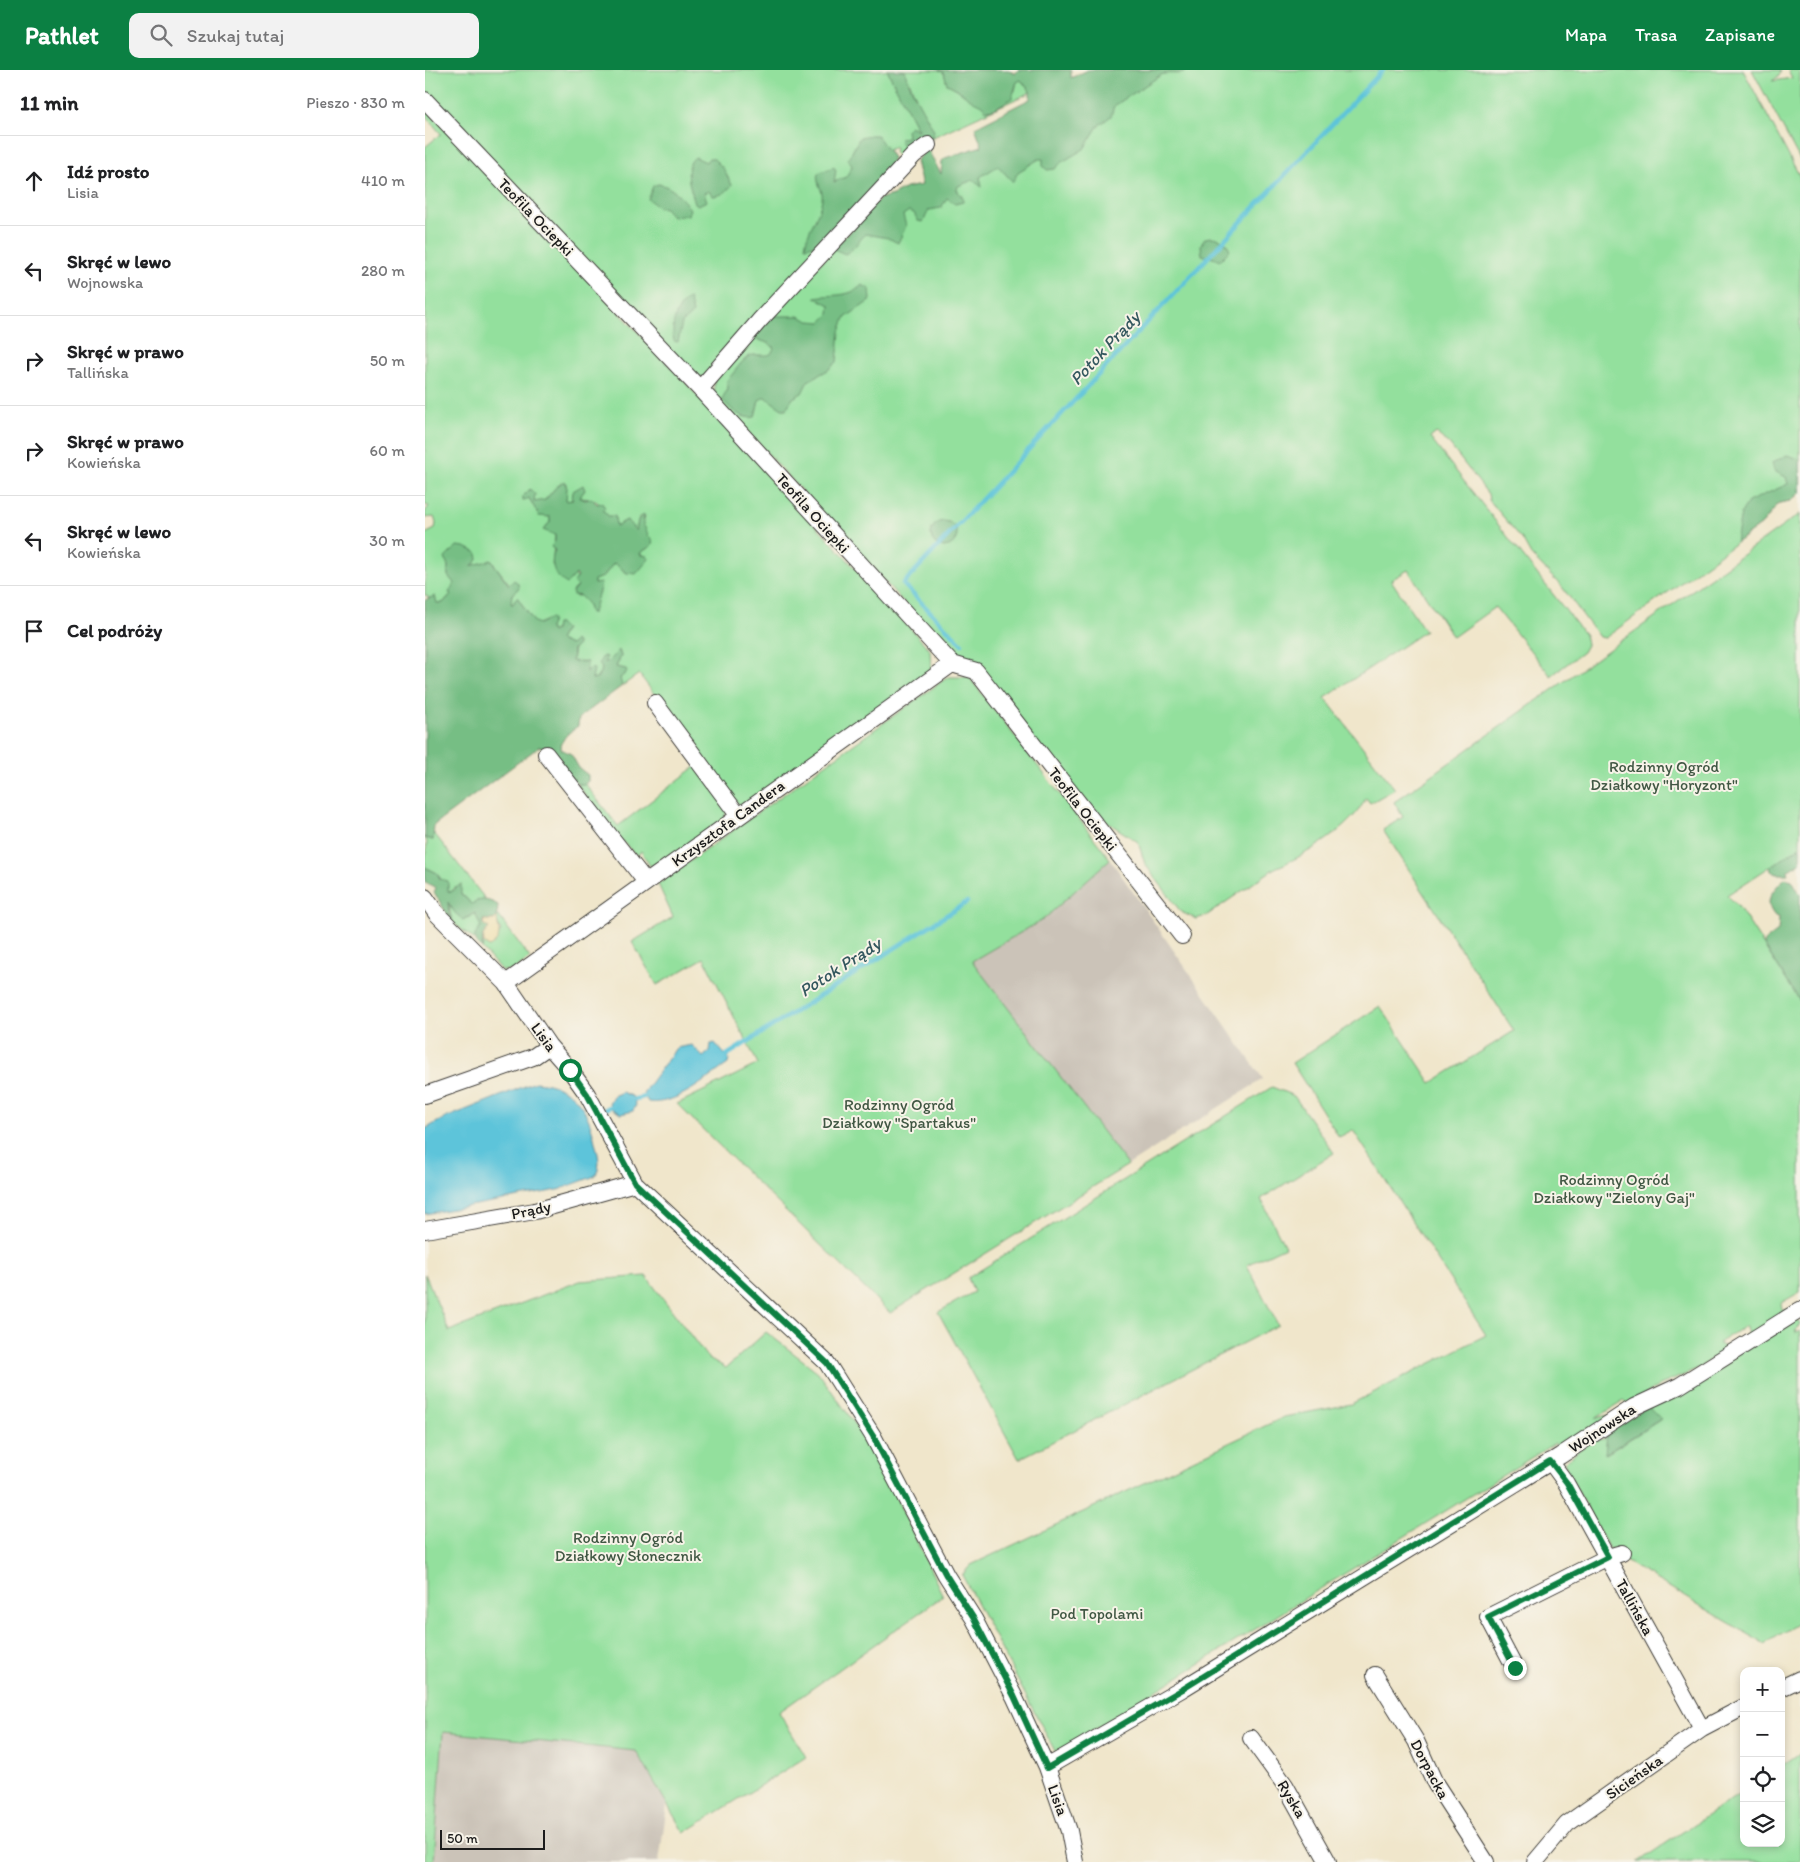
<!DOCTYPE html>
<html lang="pl">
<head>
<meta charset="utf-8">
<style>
  :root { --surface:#fff; --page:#f2f2f2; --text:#202124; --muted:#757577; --line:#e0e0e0; --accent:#0b8043 }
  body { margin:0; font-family:Itim,sans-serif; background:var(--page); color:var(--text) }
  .controls { position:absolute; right:15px; bottom:15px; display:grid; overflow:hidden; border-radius:10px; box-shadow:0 2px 8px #0003 }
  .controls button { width:45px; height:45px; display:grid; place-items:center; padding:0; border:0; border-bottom:1px solid var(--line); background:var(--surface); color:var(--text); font:25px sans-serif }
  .scale { position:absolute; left:15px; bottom:12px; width:105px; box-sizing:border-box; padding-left:5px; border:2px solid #1c1c1c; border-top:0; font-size:14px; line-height:18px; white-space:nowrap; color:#1c1c1c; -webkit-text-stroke:4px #f7f3e8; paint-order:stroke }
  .stop { position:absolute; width:15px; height:15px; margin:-11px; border:4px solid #0b8043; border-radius:50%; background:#fff }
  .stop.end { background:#0b8043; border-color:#fff; box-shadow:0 1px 5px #0008 }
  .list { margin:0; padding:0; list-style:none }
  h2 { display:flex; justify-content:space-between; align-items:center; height:65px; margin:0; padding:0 20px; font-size:21px }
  h2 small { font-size:16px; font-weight:400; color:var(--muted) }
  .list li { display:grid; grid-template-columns:32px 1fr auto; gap:15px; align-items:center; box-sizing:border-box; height:90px; padding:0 20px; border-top:1px solid var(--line) }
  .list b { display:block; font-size:19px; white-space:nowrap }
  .list p { margin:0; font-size:16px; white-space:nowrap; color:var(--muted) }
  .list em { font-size:16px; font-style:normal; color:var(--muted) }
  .icon { flex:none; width:28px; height:28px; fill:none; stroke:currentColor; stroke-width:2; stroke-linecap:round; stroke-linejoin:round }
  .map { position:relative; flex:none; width:1375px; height:1792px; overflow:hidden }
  header { display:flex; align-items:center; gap:30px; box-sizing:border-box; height:70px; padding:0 25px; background:var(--accent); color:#fff }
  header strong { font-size:24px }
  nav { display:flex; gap:28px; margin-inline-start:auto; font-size:18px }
  .search { width:350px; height:45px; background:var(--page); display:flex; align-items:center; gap:12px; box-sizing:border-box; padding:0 18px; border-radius:10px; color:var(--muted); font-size:19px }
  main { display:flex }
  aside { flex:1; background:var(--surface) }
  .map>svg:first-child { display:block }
</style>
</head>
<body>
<header>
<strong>Pathlet</strong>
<div class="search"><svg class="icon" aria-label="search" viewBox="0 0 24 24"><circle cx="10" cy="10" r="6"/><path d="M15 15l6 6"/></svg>Szukaj tutaj</div>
<nav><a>Mapa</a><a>Trasa</a><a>Zapisane</a></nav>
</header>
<main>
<aside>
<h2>11 min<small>Pieszo · 830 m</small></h2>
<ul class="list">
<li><svg class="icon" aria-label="ahead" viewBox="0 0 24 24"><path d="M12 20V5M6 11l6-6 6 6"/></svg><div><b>Idź prosto</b><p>Lisia</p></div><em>410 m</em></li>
<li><svg class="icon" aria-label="left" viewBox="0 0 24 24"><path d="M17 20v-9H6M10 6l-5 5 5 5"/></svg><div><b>Skręć w lewo</b><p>Wojnowska</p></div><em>280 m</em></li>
<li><svg class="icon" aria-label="right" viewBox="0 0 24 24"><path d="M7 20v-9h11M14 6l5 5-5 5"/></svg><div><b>Skręć w prawo</b><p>Tallińska</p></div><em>50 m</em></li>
<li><svg class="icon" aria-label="right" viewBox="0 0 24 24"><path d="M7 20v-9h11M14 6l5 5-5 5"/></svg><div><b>Skręć w prawo</b><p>Kowieńska</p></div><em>60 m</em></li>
<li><svg class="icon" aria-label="left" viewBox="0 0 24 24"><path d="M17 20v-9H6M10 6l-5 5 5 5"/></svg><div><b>Skręć w lewo</b><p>Kowieńska</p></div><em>30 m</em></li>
<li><svg class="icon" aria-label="arrive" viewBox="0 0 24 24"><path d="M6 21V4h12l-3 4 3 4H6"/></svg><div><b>Cel podróży</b></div></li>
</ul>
</aside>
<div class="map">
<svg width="1375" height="1792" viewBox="0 0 1375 1792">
  <rect width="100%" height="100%" fill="#f7f3e8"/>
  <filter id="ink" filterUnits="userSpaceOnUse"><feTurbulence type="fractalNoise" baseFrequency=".02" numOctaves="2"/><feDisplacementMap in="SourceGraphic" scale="10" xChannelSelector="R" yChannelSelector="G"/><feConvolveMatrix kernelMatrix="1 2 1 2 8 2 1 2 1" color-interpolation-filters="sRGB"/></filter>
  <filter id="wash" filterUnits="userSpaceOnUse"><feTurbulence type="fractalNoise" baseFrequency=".0096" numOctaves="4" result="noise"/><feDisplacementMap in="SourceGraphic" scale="20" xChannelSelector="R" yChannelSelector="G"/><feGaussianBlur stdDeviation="1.12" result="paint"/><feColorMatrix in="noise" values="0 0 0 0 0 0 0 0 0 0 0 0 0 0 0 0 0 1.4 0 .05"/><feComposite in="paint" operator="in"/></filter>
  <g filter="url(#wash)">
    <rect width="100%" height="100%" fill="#f0e6cb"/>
    <path fill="#cbc3b8" d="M 685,789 L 838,1009 L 703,1095 L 547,891 L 619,849 Z
      M 17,1662 L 211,1681 L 242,1734 L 234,1792 L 9,1792 Z"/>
    <path fill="#93e09d" stroke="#587e5c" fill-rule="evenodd" d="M 0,0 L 462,0 L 500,73 L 475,86 L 469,83 L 470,77 L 463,80 L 468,88 L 455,116 L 278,308 L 264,303 L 0,23 Z
      M 478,0 L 514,0 L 519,3 L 522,14 C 531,17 551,33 556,33 C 566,33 580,24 590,21 L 592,11 L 596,10 L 605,21 L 604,23 L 506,68 L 505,53 C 496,46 486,10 478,0 Z
      M 724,0 L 1318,0 L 1375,107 L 1375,423 L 1365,431 L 1354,433 L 1337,454 L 1180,568 L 1174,567 L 1137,517 L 1106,485 L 1097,469 L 1064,430 L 1063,424 L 1024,374 L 1011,363 L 1005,368 L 1160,565 L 1162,575 L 1158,582 L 1126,606 L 1070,537 L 1028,567 L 983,500 L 966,510 L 1000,561 L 900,628 L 970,719 L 945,733 L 941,728 C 928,757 880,786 850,798 L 781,846 L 771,849 L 756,842 L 720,794 L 713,772 L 682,752 L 654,724 L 289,325 L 289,309 L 454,129 L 468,125 L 481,118 L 497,115 L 491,91 L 516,104 Z
      M 1327,0 L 1356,0 L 1354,6 L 1347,11 L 1367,8 L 1363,0 L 1375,0 L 1375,90 Z
      M 0,37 L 259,311 L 505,580 L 506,599 L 493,611 L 316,738 L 214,604 L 197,616 L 194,611 L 200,599 L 191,597 L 196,586 L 194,580 L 182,592 L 179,593 L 178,586 L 177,599 L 172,609 L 167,609 L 168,602 L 160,603 L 158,591 L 147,592 L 150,571 L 145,575 L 134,570 L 140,559 L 134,554 L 127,562 L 124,558 L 126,548 L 113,554 L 109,552 L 92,527 L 88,534 L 85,534 L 87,524 L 94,518 L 87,513 L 85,515 L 66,490 L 44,497 L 23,496 L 23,505 L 29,513 L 26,524 L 18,533 L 12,533 L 0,525 L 0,464 L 10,459 L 11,453 L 9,447 L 0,448 L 0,442 L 4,436 L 0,435 L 0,77 L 16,64 L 0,45 ZM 135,413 L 141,413 L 141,431 L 147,430 L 148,421 L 158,416 L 159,421 L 154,428 L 168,429 L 180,438 L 178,440 L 191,456 L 202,450 L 211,461 L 214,447 L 220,446 L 218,455 L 225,469 L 223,478 L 215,483 L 216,485 L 219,485 L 202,503 L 189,493 L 178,507 L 168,510 L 174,523 L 169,531 L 169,539 L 154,525 L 151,527 L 147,521 L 151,517 L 155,518 L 150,504 L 144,512 L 127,495 L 130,465 L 119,459 L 125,452 L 125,447 C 116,444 108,437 104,428 L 112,433 L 120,430 Z
      M 1375,444 L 1375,777 L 1302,825 L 1313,836 L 1375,931 L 1375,1222 L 1356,1233 L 1357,1239 L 1363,1241 L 1306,1280 L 1286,1289 L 1274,1299 L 1235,1315 L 1214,1329 L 1202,1333 L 1199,1331 L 1170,1349 L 1184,1345 L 1183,1349 L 1156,1363 L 1134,1381 L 1130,1373 L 631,1683 L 537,1505 L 546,1495 L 859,1347 L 926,1334 L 1061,1265 L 928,1060 L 914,1067 L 867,993 L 955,936 L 1006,1013 L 1089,961 L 958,760 L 978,747 L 969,732 ZM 1320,1256 L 1323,1263 L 1299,1277 L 1293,1273 Z
      M 523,607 L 544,607 L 685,789 L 619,849 L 547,891 L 703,1095 L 465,1243 L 252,1034 L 333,994 L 279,888 L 232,915 L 207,872 L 248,847 L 233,814 Z
      M 273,695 L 302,740 L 299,749 L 240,792 L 225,796 L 216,781 L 212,786 L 187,761 L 152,714 L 160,714 L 193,756 Z
      M 9,763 L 61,830 L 51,831 L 47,834 L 30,817 L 26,822 L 23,821 L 12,803 L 0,797 L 2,772 L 0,768 L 8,770 Z
      M 23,831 L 27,839 L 43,848 L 50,842 L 56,857 L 50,870 L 27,852 Z
      M 73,845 L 105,888 L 88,900 L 77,901 L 57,879 L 59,873 L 64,877 L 76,861 L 71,849 Z
      M 847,1017 L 869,1026 L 909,1083 L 836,1129 L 860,1177 L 822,1195 L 853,1255 L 594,1389 L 513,1242 L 549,1222 L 543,1208 Z
      M 0,1204 L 24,1261 L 155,1211 L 221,1206 L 282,1287 L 301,1298 L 341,1262 L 393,1302 L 448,1379 L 518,1526 L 354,1642 L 381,1687 L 259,1763 L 211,1681 L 18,1662 L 9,1792 L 0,1792 Z
      M 1370,1245 L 1375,1255 L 1370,1260 L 1371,1263 L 1375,1261 L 1375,1552 L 1340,1574 L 1200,1491 L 1193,1479 L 1184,1479 L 1142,1401 L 1139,1392 L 1166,1371 L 1179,1369 L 1182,1364 L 1181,1384 L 1235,1350 L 1223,1336 Z
      M 1375,1683 L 1375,1792 L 1213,1792 L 1319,1721 L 1319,1773 L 1356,1773 L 1356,1696 Z"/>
    <path fill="#76be84" stroke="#496d50" d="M 462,0 L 478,0 L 480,2 C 487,24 500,42 509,61 L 506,68 L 482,81 L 475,71 L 475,68 L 482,67 L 481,60 L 485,56 L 493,60 Z
      M 514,0 L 584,0 L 590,4 L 593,0 L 646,0 L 646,8 L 663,0 L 761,0 L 759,3 C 751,5 742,2 736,5 L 689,36 L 686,46 L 673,56 L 659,79 L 637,92 L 630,99 L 622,100 L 618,96 L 618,89 L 614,89 L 593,102 L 588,112 L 573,96 L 555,107 L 557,117 L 548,110 L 533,116 L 532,120 L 538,128 L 538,132 L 530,134 L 522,128 L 516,138 L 504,140 L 498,152 L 493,151 L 489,143 L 484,141 L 478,145 L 481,156 L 473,173 L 463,168 L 441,164 C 434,170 428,181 420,184 L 409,179 L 454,129 L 468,125 L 481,118 L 497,115 L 491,91 L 502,78 L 516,104 L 517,91 L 520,88 L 557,76 L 550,57 L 605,29 L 605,21 L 596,10 L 592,12 L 587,28 L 569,39 L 561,40 C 556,33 553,34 547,30 C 537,24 535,19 522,14 L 519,3 Z
      M 445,65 L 452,65 L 468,88 C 466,93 458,111 455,116 C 445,132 398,177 380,177 C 382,160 394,147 397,129 C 399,120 390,113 393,103 L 409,97 L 411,100 L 409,112 L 421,107 L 427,96 L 423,89 L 435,67 Z
      M 270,87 L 281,92 L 284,88 L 288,88 L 298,98 L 307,115 C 301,122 298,125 288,126 L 284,121 L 279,123 L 282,131 L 273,135 L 270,133 C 266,119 257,98 270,87 Z
      M 233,114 C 246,115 257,128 265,139 L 263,145 L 248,147 L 240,138 L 233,137 L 223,129 L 228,116 Z
      M 787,167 C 796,168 802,171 805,180 L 795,190 L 777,185 L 776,175 L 780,168 Z
      M 437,215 L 445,219 L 446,230 L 420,248 L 415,262 L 412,292 L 403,300 L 383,311 L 377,323 L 368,328 L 361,339 L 357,339 L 340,327 L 334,330 L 330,347 C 315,350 306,339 297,329 L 303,318 L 302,310 C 310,303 315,291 325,286 C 332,283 339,287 346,284 L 349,278 L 345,274 L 329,268 L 345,246 L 374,246 L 384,251 L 396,252 L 404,244 L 405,235 L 390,227 C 408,224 424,228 437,215 Z
      M 264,228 L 268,243 L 257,253 L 253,272 L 249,271 C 246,255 250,238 264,228 Z
      M 1362,385 L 1375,389 L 1375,423 L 1365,431 L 1354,433 L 1337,454 L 1311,473 L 1316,443 L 1323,432 L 1363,414 L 1361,407 L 1349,401 L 1347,393 Z
      M 139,411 L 142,418 L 141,431 L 147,430 L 148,421 L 158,415 L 160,420 L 154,428 L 161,430 L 166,428 L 172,434 L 177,433 L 180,438 L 178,440 L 183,446 L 190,446 L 191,456 L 202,450 L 211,461 L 213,450 L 219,444 L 218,455 L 221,459 L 223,466 L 228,471 L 226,476 L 215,483 L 216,485 L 222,486 L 224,489 L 211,504 L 202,503 L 189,493 L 178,507 L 169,510 L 169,514 L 176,513 C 176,516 169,538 168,543 L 165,543 L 162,533 L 155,526 L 148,525 L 147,521 L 153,517 L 149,512 L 153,507 L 151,504 L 142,514 C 129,507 124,493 130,480 L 126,477 L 130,471 L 130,465 L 118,460 L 125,452 L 125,447 L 114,446 L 104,428 L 98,431 L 98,426 L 105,419 L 110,424 L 109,432 L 120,430 L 132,416 Z
      M506 464a13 13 0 1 1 26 0a13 13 0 1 1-26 0Z
      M 32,476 L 40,477 L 52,483 L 53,490 L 46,496 L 66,490 L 84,515 L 89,510 L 93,513 L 94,518 L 87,524 L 86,534 L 88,534 L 92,527 L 109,552 L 114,554 L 126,548 L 127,551 L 124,558 L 127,562 L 130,560 L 131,554 L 134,554 L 140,559 L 134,570 L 145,575 L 150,571 L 153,575 L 148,579 L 147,591 L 162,592 L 161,602 L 166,598 L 169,599 L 167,609 L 172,608 L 177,599 L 174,593 L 178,586 L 182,587 L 179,592 L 182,592 L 194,580 L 196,586 L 191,597 L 201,599 L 202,602 L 195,608 L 197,616 L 154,648 L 153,656 C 145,662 136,667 136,679 L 146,684 L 154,698 L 163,705 L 163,711 L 160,714 L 152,714 L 115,676 L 9,755 L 8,770 L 0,768 L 0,530 L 10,526 L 12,533 L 18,533 L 26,524 L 24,523 L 29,513 L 23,506 L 23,496 L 20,488 Z
      M 1375,777 L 1375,793 L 1362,801 L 1363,804 L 1352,804 L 1346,801 L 1345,797 Z
      M 0,797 L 12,803 L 15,809 L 23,811 L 23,821 L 26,822 L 36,814 L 36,824 L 47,834 C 55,828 63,829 73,835 L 72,847 L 69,850 L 58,850 L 58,854 L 64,858 L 58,865 L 57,879 L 50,872 L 50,865 L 56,857 L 50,843 L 38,850 L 30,843 L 23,832 L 24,844 L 28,850 L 26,851 L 9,822 L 11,818 L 0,812 Z
      M 1360,808 L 1367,810 L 1375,824 L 1375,931 L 1339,875 L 1341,870 L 1353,861 L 1354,847 L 1350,846 C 1337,831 1348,820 1360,808 Z
      M 1223,1336 L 1236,1349 L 1180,1384 L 1182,1364 Z"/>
    <path fill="#eeda9e" stroke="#857b5d" d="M 72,847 C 73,860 79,869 64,877 L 59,873 L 58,865 L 64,858 L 58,854 L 59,850 L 69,850 Z"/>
    <path fill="#5dc4da" stroke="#3c707b" d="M 290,973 L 304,989 L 303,994 C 281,1009 251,1036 223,1032 L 218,1023 L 251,978 L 267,975 L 278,987 L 285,981 L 286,974 Z
      M 110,1012 C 149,1015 163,1038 170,1072 C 173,1084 177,1095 170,1106 L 133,1120 L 0,1144 L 0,1059 L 18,1049 Z
      M 197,1022 L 208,1027 L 211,1035 L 208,1041 L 196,1044 L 187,1039 L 184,1033 L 188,1026 Z"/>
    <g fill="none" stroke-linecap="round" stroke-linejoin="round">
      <path stroke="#5dc4da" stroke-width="4.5" d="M 537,574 L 478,514 L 958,0
        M 302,985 L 542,832
        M 210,1029 L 219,1027
        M 179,1040 L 186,1036"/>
    </g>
  </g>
  <g filter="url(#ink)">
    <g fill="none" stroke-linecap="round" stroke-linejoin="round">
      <g stroke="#3c3a36" stroke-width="18">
        <path id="street" d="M 0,30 L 275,319 L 527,594 L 551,601 L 757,866
          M 275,319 L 335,250 L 489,85 L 503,75
          M 230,633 L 313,745
          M 121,684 L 221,812
          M 0,827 L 11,843 L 81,913 L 124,976 L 145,1000 L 162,1024 L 210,1113 L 402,1293 L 448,1366 L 521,1505 L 549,1549 L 589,1626 L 622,1697 L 644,1761 L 650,1792
          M 81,913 L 527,594
          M 0,1025 L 108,987 L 124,976
          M 0,1160 L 110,1141 L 210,1113
          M 1125,1391 L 1141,1413 L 1277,1659
          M 1090,1598 L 1063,1547 L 1183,1487 L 1197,1483
          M 950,1605 L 991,1671 L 1010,1713 L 1061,1792
          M 1356,1618 L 1375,1609
          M 826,1668 L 860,1715 L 903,1792
          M 622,1697 L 757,1619 L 1135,1386 L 1209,1337 L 1254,1316 L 1375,1240
          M 1110,1792 L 1142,1754 L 1277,1659 L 1319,1637"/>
      </g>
      <use href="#street" stroke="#fff" stroke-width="16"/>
    </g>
  </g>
  <g fill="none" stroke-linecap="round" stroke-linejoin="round" filter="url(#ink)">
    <path stroke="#0b8043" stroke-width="6" d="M 145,1000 L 162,1024 L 210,1113 L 402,1293 L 448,1366 L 521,1505 L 549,1549 L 589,1626 L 622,1698 L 758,1619 L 1125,1391 L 1142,1413 L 1183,1487 L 1063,1547 L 1090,1598"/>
  </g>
  <g text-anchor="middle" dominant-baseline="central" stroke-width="4" stroke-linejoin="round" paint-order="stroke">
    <g font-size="16" fill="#1c1c1c" stroke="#f7f3e8">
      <text transform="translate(111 147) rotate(46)">Teofila Ociepki</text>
      <text transform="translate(388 443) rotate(48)">Teofila Ociepki</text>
      <text transform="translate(658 739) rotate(52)">Teofila Ociepki</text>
      <text transform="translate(303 753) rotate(-36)">Krzysztofa Candera</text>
      <text transform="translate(119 967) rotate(54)">Lisia</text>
      <text transform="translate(106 1140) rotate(-12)">Prądy</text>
      <text transform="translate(1177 1358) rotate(-33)">Wojnowska</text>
      <text transform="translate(1210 1537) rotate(61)">Tallińska</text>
      <text transform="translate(1005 1699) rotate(62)">Dorpacka</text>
      <text transform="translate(1209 1707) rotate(-35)">Sicieńska</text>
      <text transform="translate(867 1729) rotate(59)">Ryska</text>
      <text transform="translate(633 1730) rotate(70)">Lisia</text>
    </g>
    <g font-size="16" fill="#405743" stroke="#f7f3e8">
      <text x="1239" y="696">Rodzinny Ogród<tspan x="1239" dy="18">Działkowy "Horyzont"</tspan></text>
      <text x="474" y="1034">Rodzinny Ogród<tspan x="474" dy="18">Działkowy "Spartakus"</tspan></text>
      <text x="1189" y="1109">Rodzinny Ogród<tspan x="1189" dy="18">Działkowy "Zielony Gaj"</tspan></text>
      <text x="203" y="1467">Rodzinny Ogród<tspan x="203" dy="18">Działkowy Słonecznik</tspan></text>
      <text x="672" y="1543">Pod Topolami</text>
    </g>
    <g font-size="18" font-style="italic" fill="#33575e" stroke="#f7f3e8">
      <text transform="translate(680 278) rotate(-47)">Potok Prądy</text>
      <text transform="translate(415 897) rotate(-33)">Potok Prądy</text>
    </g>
  </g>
</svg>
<div class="controls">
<button>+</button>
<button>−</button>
<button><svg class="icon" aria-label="locate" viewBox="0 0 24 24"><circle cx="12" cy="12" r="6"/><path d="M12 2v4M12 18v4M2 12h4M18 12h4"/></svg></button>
<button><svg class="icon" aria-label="layers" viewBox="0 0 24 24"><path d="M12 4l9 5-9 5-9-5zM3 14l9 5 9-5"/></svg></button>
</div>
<div class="scale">50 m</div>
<div class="stop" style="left:145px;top:1000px"></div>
<div class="stop end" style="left:1090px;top:1598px"></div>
</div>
</main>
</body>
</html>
